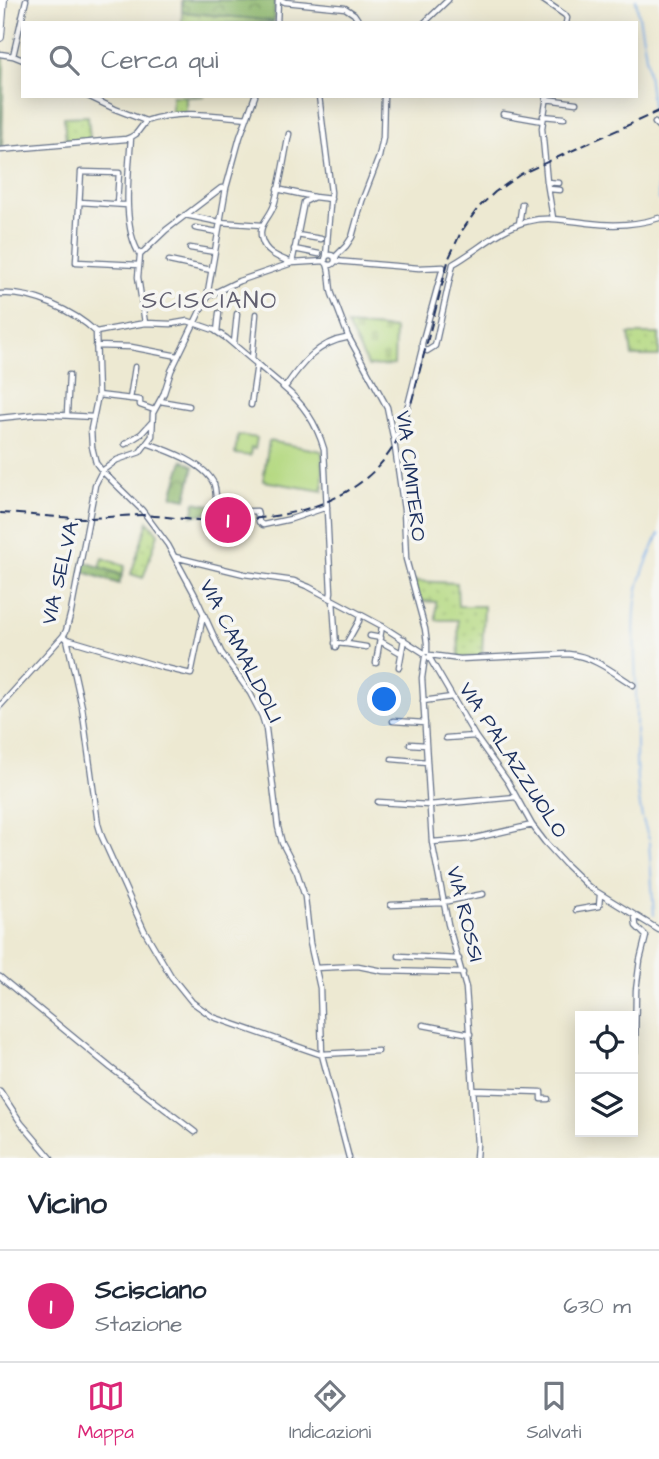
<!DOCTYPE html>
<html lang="it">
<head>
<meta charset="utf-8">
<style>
  :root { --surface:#fff; --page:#f2f2f3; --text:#1f2937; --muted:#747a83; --line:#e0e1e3; --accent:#db2777 }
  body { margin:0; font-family:"Architects Daughter",sans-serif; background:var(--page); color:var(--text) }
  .controls { position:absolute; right:21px; bottom:21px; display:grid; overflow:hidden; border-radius:0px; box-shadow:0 4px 18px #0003 }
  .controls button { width:63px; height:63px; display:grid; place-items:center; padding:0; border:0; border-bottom:2px solid var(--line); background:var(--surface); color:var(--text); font:35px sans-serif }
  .you { position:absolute; left:385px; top:700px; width:24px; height:24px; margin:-18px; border:5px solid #fff; border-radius:50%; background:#1a73e8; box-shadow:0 0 0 10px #1a73e833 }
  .badge { display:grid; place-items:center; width:46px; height:46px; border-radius:50%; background:var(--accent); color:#fff; font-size:23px; font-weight:700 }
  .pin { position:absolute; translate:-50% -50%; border:4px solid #fff; box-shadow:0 2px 7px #0006 }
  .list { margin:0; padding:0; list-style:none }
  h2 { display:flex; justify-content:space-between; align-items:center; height:91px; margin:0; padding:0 28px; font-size:30px }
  h2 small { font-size:23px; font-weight:400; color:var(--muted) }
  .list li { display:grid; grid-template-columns:46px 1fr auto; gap:21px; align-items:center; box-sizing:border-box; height:112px; padding:0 28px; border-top:2px solid var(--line) }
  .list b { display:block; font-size:26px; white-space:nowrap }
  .list p { margin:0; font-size:23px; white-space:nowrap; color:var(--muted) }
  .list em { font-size:23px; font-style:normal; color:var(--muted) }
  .icon { flex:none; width:38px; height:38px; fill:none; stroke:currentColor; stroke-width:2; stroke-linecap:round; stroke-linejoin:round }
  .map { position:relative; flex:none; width:659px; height:1158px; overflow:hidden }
  .search { position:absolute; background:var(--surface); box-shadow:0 4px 18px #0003; left:21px; right:21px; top:21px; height:77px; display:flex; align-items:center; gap:18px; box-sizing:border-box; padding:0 24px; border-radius:0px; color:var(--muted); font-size:26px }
  .sheet { height:203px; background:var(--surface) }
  nav { display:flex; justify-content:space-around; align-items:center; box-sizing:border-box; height:98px; border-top:2px solid var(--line); background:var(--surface); font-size:19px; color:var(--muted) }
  nav a { display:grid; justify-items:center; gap:4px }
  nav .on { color:var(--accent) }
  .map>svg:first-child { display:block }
</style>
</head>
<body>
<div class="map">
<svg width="659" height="1158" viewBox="0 0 659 1158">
  <defs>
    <pattern id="grass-dots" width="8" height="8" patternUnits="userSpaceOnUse" patternTransform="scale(1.75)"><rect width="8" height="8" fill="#b5d982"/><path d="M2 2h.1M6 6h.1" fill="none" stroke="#9bbb73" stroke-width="1.8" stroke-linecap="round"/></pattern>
    <pattern id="forest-crowns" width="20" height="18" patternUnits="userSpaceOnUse" patternTransform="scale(1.75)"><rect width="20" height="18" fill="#90b970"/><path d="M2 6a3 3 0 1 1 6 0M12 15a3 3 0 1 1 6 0" fill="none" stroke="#75975f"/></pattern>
    <pattern id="cemetery-stones" width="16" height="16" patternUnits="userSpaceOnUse" patternTransform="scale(1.75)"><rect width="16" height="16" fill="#b5d982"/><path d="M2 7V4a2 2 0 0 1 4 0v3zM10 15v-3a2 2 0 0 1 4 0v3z" fill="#9bbb73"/></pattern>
  </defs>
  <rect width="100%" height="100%" fill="#f6f6f2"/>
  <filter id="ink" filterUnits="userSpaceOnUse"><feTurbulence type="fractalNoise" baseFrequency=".0143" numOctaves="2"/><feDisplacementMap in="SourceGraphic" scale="14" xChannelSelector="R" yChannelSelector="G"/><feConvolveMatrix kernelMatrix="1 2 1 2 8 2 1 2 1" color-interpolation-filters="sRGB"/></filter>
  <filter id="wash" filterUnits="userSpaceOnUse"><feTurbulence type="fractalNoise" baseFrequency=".00686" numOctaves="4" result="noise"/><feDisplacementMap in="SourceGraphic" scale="28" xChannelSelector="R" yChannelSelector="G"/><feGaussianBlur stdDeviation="1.57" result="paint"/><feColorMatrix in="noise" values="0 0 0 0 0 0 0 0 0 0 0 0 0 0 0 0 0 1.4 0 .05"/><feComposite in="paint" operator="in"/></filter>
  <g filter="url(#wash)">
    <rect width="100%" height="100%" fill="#ede9d2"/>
    <path fill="url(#grass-dots)" stroke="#688470" stroke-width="2" d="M 182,12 L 274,21 L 273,23 L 182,23 Z
      M 1,56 L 4,57 L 2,149 L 0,149 Z
      M 172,96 L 204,96 L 186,97 L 186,113 L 172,115 Z
      M 88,116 L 90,140 L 66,142 L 64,117 Z
      M 629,334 L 659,334 L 659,356 L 632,356 Z
      M 148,521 L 158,534 L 143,578 L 131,574 Z
      M 103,558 L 125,566 L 122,575 L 100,567 Z
      M 413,581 L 457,583 L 458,606 L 484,606 L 482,657 L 459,658 L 458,620 L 436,620 L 436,602 L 419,601 Z"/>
    <path fill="url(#forest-crowns)" stroke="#567467" stroke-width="2" d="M 182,0 L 275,0 L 274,21 L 182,12 Z
      M 183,460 L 194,466 L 186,499 L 172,496 Z
      M 195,502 L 214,506 L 214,511 L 192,516 Z
      M 83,561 L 122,575 L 119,584 L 81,571 Z"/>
    <path fill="url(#cemetery-stones)" stroke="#688470" stroke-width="2" d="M 347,325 L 395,329 L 394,365 L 368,366 Z"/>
    <path fill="#b5d982" stroke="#688470" stroke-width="2" d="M 238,435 L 257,438 L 255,449 L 251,448 L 250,456 L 235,454 Z
      M 269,441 L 322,451 L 323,467 L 323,491 L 263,481 Z"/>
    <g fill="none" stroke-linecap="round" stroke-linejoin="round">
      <path stroke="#7bade7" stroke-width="2" d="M 636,0 L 645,50 L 655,128 L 659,200
        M 642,817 C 633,773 637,736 636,692 C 636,659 631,623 638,589 C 642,570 651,552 659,534
        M 643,820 L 649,839
        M 649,842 L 654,915"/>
    </g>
  </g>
  <g filter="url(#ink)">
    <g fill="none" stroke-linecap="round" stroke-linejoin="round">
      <g stroke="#647087" stroke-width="7">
        <path id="minor" d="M 281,0 L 285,2 L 345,8 L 354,14 L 360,23
          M 543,0 L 565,15 L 567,18 L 566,23
          M 277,23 L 278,0
          M 424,23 L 448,0
          M 0,54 L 13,56 L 23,60
          M 13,56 L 26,0
          M 88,96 L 115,109 L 146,121
          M 319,96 L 331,192 L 326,257
          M 547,96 L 542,128 L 547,182 L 553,218
          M 546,99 L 576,103
          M 503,114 L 543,121
          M 543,116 L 564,118
          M 146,121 C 177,110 214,115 247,118
          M 655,123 L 659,127
          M 289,134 C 284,158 281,182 274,205 C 270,218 257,225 262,240 C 266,254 280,258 292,263
          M 0,150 L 126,139 L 131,137
          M 547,182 L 559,183
          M 277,189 L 314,197
          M 549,189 L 560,190
          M 80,202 L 127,205
          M 117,204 L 119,173 L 81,172 L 76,262 L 139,265
          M 185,215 L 219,222 L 262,225
          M 519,224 L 522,204
          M 195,228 L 218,232
          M 297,235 L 321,239
          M 190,248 L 215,252
          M 294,249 L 319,254
          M325 260a5 5 0 1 1 10 0a5 5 0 1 1-10 0Z
          M 140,255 C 121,226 129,171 131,137 L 136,134 L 146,121
          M 335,260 L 337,255 L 346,246 L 352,237 L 362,201 L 379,157 L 383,138 L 384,96
          M 169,261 L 211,270
          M 335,261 L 419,268 L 443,267 L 422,343 L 422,349 L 427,351 L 435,346 L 453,264 C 478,250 501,227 529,221 C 549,216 569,221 589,223 C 612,226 637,225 659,218
          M 292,263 L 304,202 L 314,197 L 331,199
          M 327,264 C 331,274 329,284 332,294 L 348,336 L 387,407 L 394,441 L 404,510 L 406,559 L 425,629 L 427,643 L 427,652
          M 0,294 C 31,291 74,311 96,332
          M 208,296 L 239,281 L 292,263 L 325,261
          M 145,323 L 138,277 L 140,255 L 166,230 L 221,188 L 226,188
          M 96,332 L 98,395 L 91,429 L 92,447 L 96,463 L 102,471 L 142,510 L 168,545 L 195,595 L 221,652 L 250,693 L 262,716 L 266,729 L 278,827 L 282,843 L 297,872 L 305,897 L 310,943 L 320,988 L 322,1055 L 349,1158
          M 96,332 L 145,323 L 171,324 L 188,321 L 214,330 L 226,338 L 283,386
          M 217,332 L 219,313
          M 234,343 L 237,314
          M 96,346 L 131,347 L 178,356
          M 252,359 L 256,314
          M 286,386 C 301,364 319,342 346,338 L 348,336
          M 283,387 C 303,403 317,425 324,449 L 331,592 L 330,598
          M 98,395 L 140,400 L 140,405 L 154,410
          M 130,399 L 135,367
          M 160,401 L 189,406
          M 251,405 L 257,364
          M 67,414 L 69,375
          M 0,418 L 39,414 L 93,417
          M 394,441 L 405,417 L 422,349
          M 147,443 C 167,450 205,463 214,484 C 217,493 215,503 218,512 L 257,511 L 259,522 L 263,525 L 291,519 L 327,507
          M 125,444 L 141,434 L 151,423
          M 175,557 L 244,574 L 294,581 L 309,587 L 382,626 L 424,653
          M 333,600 L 336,647
          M 63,636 L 67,639 L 82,707 L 98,824 L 102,837 L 144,930 L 171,976 L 192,1002 L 213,1017 L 322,1055
          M 370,636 L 381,638
          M 67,639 L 161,667 L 191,674 L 203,616
          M 380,641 L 401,653
          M 335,643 L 346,644 L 359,621 L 360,614
          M 347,644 L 366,647
          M 430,655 L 460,659 L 568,654 C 593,656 613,672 633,685
          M 425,657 L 422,678 L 432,842 L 448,924 L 466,988 L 477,1144 L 476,1158
          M 429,657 L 475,736 L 508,782 L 532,825 L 545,842 L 565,864 L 589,887 L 659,930
          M 376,663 L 382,626
          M 399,667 L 404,639
          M 423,701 L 452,697
          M 0,706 L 63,636 L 66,631 L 71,612 L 93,497 L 95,485 L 102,471 L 117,460 L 140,452 L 152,436 L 153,413 L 164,393 L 171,371 L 207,297 L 226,188 L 240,137 L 255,96
          M 393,721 L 425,723
          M 446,738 L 475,736
          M 410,744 L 426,745
          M 392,759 L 427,762
          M 378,802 L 429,805 L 516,797
          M 432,842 L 471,839 L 532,825
          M 443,902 L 483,894
          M 391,905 L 443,903
          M 576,910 L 599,906 L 600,895
          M 399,956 L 459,959
          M 315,968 L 358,966 L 383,971 L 463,973
          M 0,977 L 111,1068 L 195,1132
          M 423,1025 L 470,1034
          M 635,1052 L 636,990 L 640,960 L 646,936 L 636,926 L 635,916
          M 322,1054 L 378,1051
          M 473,1090 L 541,1092 L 541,1099 L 548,1099
          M 0,1091 L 21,1123 L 51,1158"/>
      </g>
      <g stroke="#647087" stroke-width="10">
        <path id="highway" d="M 0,37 L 3,0"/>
      </g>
      <use href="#minor" stroke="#fff" stroke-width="4.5"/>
      <use href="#highway" stroke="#fff" stroke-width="8"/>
      <path stroke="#1b2f5e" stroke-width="2" stroke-dasharray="10 5" stroke-linecap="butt" d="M 0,513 C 29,514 57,518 85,518 C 105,518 125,515 144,515 C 162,516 180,519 198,520 C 286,523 383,505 410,408 L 449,258 L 461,232 L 478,208 L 495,192 L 521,174 L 659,111"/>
    </g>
  </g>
  <g text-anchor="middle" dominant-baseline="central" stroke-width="7" stroke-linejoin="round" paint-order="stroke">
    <g font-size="21" fill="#1b2f5e" stroke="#f6f6f2">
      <text transform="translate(411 476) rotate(83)">VIA CIMITERO</text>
      <text transform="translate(60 573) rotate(-77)">VIA SELVA</text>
      <text transform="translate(241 651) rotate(63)">VIA CAMALDOLI</text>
      <text transform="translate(513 760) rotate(57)">VIA PALAZZUOLO</text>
      <text transform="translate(465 914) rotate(76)">VIA ROSSI</text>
    </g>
    <g font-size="24" letter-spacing="2" fill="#626071" stroke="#f6f6f2">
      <text x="210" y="301">SCISCIANO</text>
    </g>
  </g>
</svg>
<div class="controls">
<button><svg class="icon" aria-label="locate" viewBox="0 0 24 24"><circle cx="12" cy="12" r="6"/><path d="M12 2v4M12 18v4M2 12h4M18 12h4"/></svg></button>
<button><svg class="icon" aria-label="layers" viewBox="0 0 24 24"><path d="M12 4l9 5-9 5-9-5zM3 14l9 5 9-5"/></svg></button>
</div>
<div class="you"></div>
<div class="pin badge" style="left:228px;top:520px">1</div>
<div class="search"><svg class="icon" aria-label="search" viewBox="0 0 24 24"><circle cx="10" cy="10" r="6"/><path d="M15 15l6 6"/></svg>Cerca qui</div>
</div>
<section class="sheet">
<h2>Vicino<small></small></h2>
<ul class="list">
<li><span class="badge">1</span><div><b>Scisciano</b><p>Stazione</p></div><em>630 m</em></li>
</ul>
</section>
<nav>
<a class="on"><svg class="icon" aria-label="map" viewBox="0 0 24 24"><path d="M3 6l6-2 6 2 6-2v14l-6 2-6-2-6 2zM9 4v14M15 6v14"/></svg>Mappa</a>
<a><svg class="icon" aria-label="directions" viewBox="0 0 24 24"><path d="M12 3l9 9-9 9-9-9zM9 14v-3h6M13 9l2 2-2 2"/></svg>Indicazioni</a>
<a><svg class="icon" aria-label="saved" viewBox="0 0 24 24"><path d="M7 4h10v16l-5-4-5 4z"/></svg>Salvati</a>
</nav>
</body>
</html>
